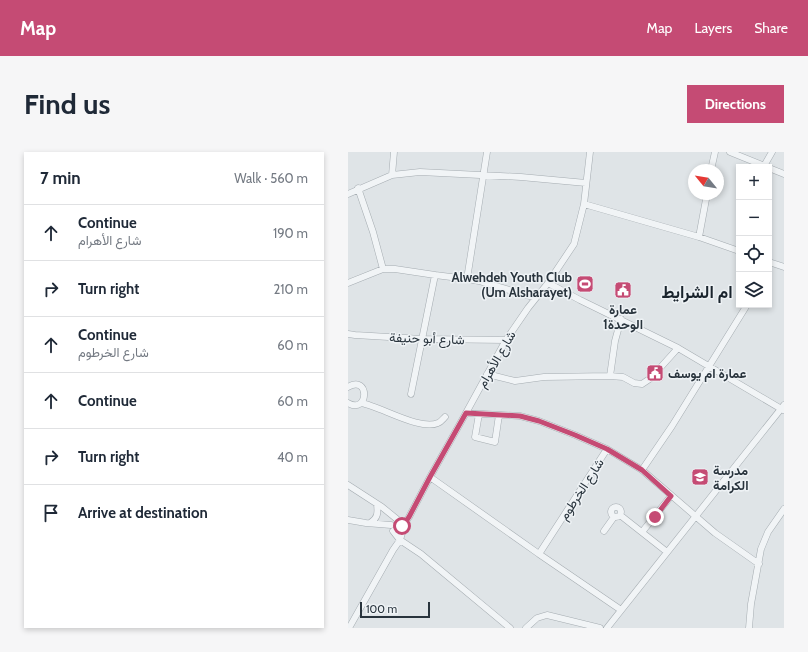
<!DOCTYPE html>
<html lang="en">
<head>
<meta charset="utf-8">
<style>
  :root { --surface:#fff; --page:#f6f6f7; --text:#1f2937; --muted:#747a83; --line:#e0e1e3; --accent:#c54b74 }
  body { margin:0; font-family:Cabin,Vazirmatn,sans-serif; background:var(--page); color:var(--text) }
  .controls { position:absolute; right:12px; top:12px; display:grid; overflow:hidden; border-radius:0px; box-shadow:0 2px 6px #0003 }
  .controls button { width:36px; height:36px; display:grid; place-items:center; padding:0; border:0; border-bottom:1px solid var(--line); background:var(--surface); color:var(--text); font:20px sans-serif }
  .compass { position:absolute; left:340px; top:12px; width:36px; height:36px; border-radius:50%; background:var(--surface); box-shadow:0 2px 6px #0003; rotate:300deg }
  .scale { position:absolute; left:12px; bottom:10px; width:70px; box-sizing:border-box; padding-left:4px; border:2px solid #29343d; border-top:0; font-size:11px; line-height:14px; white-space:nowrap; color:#29343d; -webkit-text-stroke:3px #eef2f5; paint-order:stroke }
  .stop { position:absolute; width:12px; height:12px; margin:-9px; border:3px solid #c54b74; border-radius:50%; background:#fff }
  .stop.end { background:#c54b74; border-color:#fff; box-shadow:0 1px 4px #0008 }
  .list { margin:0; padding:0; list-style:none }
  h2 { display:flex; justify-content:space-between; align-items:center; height:52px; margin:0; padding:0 16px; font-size:17px }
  h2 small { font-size:13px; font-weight:400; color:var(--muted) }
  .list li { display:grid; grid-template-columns:26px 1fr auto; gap:12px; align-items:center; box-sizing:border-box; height:56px; padding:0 16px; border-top:1px solid var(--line) }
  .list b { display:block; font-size:15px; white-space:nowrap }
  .list p { margin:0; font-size:13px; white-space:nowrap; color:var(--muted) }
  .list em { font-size:13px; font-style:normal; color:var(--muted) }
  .icon { flex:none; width:22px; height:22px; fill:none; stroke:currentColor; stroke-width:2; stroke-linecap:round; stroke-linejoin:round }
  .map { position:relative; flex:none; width:436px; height:476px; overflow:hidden; border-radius:0px }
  header { display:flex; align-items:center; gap:24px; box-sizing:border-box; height:56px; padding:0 20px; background:var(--accent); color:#fff }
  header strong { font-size:19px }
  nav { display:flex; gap:22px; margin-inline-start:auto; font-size:14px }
  .intro { display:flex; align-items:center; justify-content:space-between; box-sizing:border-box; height:96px; padding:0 24px }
  h1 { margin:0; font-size:28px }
  .button { padding:10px 18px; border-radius:0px; background:var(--accent); color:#fff; font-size:14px; font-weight:700 }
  main { display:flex; gap:24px; padding:0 24px }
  aside { flex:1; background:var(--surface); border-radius:0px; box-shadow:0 2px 6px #0003 }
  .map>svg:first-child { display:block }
</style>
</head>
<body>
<header>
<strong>Map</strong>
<nav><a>Map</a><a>Layers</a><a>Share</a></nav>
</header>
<div class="intro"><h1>Find us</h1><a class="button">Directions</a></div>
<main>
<aside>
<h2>7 min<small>Walk · 560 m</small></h2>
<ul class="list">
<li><svg class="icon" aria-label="ahead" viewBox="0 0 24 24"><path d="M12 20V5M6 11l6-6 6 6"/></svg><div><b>Continue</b><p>شارع الأهرام</p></div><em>190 m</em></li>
<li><svg class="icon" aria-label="right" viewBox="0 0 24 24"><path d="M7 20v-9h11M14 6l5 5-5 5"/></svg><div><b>Turn right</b></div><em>210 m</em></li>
<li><svg class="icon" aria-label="ahead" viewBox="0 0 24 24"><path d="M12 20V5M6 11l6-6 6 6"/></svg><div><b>Continue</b><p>شارع الخرطوم</p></div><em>60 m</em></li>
<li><svg class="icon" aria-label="ahead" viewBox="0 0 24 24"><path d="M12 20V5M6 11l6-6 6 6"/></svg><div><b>Continue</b></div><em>60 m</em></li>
<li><svg class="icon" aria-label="right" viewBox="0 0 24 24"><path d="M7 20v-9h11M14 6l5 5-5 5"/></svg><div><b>Turn right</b></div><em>40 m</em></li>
<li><svg class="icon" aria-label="arrive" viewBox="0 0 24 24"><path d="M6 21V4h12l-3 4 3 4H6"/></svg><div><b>Arrive at destination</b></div></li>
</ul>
</aside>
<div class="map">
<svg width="436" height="476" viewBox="0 0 436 476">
  <rect width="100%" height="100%" fill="#dfe4e7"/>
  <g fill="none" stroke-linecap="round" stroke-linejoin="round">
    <g stroke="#a5acb1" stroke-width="7">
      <path id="minor" d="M 382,0 L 419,15
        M 416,14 L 424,0
        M 421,16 L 436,22
        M 363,18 L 367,0
        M 44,23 L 46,0
        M 10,36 L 25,80 L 35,117
        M 0,42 L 44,23 L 72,20 L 173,25 L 238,31
        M 236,52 L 351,85 L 391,99
        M 351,85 L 359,42
        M 421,110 L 436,115
        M 119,127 L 131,129 L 188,146
        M 0,131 L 35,117 L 47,117 L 87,123
        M 200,131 L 232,148 L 330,196 L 435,258
        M 0,182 L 7,183 L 74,187 L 158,188
        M 139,222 L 167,229 L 196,225 L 262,224 L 275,225 L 286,231 L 294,232 L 303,226 L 330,196
        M 262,224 L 267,189 L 273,167
        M 0,235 C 22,222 21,263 0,251
        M 63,242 L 87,123 L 119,127 L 139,0
        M 13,251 C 32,254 72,279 90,271 C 93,270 95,267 97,265
        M 118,261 L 172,264 L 191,269 L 227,283 L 259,297 L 294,318 L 367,381 L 411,412
        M 131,262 L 127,285 L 147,290 L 151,263
        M 294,318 L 324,274 L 399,153
        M 82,325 L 191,402 L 259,297
        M 0,333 L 34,355 L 50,368
        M263 360a5 5 0 1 1 10 0a5 5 0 1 1-10 0Z
        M 272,363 L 319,400
        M 0,368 L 18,371 L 43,373
        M 22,371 C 30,366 30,361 29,352
        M 54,375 L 61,365 L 82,325 L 118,261 L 158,188 L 180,156 L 200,131 L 226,92 L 236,52 L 242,0
        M 45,379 L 52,388 L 73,402 L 162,476
        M 256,379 L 266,365
        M 294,380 L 323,344
        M 191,402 L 273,458
        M 1,476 L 45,398 L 52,388 L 54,381
        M 178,476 L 189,466 L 199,463 L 252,476
        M 259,476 L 436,253
        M 401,476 L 403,452 L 413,397 L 420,380 L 436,357"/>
    </g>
    <use href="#minor" stroke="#f1f4f6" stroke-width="6"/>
  </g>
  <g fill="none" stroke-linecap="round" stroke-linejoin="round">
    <path stroke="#c54b74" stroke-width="5" d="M 54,374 L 54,375 L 61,365 L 82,325 L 118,261 L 172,264 L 191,269 L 227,283 L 259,297 L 294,318 L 323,344 L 307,365"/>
  </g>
  <defs>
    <g id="stadium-square" transform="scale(0.9)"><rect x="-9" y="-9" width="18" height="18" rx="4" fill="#c54b74" stroke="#eef2f5"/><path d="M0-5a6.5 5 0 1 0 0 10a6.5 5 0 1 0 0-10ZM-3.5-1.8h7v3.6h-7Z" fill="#fff"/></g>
    <g id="civic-square" transform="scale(0.9)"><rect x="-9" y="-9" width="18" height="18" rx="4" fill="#c54b74" stroke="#eef2f5"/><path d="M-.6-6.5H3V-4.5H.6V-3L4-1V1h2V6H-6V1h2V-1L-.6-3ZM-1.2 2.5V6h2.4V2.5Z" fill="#fff"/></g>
    <g id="school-square" transform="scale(0.9)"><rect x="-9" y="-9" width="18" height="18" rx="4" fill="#c54b74" stroke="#eef2f5"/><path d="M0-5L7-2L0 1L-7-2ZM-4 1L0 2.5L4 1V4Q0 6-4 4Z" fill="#fff"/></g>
  </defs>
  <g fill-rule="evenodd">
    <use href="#stadium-square" x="237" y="132"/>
    <use href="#civic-square" x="275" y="138"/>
    <use href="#civic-square" x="307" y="221"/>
    <use href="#school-square" x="352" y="325"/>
  </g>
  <g text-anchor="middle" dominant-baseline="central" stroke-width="3" stroke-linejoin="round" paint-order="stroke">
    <g font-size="13" font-weight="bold" fill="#29343d" stroke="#eef2f5" text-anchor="start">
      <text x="224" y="125" text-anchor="end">Alwehdeh Youth Club<tspan x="224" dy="15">(Um Alsharayet)</tspan></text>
      <text x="275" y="157" text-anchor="middle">عمارة<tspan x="275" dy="15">الوحدة1</tspan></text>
      <text x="320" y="221">عمارة ام يوسف</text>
      <text x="365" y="318">مدرسة<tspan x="365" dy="15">الكرامة</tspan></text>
    </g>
    <g font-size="13" fill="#29343d" stroke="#eef2f5">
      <text transform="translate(79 186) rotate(2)">شارع أبو حنيفة</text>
      <text transform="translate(148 207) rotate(-60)">شارع الأهرام</text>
      <text transform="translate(233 337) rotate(-57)">شارع الخرطوم</text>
    </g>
    <g font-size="17" font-weight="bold" fill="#1b252e" stroke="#eef2f5">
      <text x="349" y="140">ام الشرايط</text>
    </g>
  </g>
</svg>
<div class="controls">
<button>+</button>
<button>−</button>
<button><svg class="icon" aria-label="locate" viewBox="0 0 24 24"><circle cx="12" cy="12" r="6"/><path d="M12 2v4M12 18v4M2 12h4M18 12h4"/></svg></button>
<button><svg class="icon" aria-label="layers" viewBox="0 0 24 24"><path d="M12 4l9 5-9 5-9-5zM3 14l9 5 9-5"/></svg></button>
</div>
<svg class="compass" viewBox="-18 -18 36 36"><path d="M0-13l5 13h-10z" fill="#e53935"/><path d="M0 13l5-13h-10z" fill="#747a83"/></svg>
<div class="scale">100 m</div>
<div class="stop" style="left:54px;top:374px"></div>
<div class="stop end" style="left:307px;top:365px"></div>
</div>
</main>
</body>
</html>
